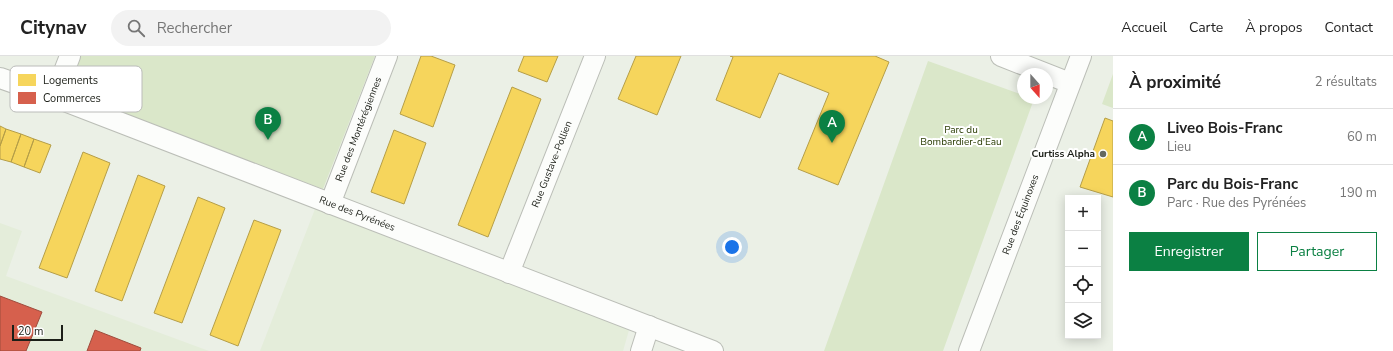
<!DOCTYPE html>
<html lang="fr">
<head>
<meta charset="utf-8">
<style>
  :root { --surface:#fff; --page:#f2f2f2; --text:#222; --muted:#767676; --line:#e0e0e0; --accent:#0b8043 }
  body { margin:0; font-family:"Nunito Sans",sans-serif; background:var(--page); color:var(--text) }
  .controls { position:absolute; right:12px; bottom:12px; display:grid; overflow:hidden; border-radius:0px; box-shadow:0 2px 10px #0003 }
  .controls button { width:36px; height:36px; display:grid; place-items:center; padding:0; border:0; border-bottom:1px solid var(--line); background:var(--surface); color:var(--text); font:20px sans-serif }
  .compass { position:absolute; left:1017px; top:12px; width:36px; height:36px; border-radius:50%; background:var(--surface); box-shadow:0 2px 10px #0003; rotate:159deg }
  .scale { position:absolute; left:12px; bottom:10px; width:51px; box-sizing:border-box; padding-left:4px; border:2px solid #1c1f18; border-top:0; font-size:11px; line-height:14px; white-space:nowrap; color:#1c1f18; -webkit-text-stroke:3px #fff; paint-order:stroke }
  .you { position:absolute; left:732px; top:191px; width:14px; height:14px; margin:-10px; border:3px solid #fff; border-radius:50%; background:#1a73e8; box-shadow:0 0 0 6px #1a73e833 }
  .badge { display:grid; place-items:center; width:26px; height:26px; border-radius:50%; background:var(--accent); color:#fff; font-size:13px; font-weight:700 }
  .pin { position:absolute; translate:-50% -33px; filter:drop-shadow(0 1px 2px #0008) }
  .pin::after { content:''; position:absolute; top:21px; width:14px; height:12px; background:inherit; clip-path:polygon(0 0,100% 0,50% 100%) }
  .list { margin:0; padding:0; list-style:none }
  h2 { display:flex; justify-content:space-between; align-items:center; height:52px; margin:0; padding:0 16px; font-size:17px }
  h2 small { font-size:13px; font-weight:400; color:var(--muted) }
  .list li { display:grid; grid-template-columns:26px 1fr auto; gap:12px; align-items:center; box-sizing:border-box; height:56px; padding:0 16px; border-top:1px solid var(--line) }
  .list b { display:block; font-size:15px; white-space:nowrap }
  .list p { margin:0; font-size:13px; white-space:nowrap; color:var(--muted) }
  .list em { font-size:13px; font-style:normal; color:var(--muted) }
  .actions { display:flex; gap:8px; padding:12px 16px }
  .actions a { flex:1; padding:9px 0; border:1px solid var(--accent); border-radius:0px; text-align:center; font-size:14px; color:var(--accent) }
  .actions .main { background:var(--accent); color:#fff }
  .icon { flex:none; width:22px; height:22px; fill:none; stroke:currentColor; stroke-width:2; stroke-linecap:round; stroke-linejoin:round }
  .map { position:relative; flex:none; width:1113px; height:295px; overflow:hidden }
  header { display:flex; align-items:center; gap:24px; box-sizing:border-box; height:56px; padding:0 20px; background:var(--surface); border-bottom:1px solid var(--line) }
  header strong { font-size:19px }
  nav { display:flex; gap:22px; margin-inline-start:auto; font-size:14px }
  .search { width:280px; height:36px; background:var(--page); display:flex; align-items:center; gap:10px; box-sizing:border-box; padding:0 14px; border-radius:22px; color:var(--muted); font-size:15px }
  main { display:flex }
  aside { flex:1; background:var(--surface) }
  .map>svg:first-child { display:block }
</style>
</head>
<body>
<header>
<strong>Citynav</strong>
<div class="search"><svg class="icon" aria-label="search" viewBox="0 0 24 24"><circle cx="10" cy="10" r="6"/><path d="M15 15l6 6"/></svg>Rechercher</div>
<nav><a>Accueil</a><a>Carte</a><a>À propos</a><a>Contact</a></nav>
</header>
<main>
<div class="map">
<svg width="1113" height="295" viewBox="0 0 1113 295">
  <rect width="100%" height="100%" fill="#ebf0e6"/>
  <path fill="#e4edda" d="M 315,153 L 629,274 L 623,295 L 260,295 Z
    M 0,167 L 22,175 L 6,220 L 209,295 L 0,295 Z"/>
  <path fill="#dae7c9" d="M 77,0 L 375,0 L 323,133 L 63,36 Z
    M 928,5 L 1023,39 L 1023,42 L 1034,43 L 943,295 L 824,295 Z
    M 1113,18 L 1113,52 L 1102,48 Z"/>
  <path fill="#f6d55c" stroke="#b59e48" d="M 421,0 L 431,0 L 455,9 L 433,71 L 400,58 Z
    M 524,0 L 558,0 L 547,26 L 518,15 Z
    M 636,0 L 681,0 L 657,59 L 618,43 Z
    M 730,0 L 875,0 L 889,6 L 838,129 L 798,113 L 829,37 L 779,17 L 760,62 L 716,44 L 733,1 Z
    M 512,31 L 541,43 L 488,181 L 458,169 Z
    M 1105,62 L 1113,65 L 1113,141 L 1080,131 Z
    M 0,70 L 6,73 L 0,90 Z
    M 6,73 L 21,78 L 11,106 L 0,103 L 0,90 Z
    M 394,74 L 426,87 L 404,148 L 371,136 Z
    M 21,78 L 34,83 L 24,111 L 11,106 Z
    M 34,83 L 51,89 L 40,117 L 24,111 Z
    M 83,96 L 110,107 L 67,222 L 39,212 Z
    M 138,119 L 165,130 L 122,245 L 95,235 Z
    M 198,141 L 225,152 L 182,267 L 154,257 Z
    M 254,164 L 281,174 L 238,290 L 210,279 Z"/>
  <path fill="#d6604d" stroke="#9e4c3d" d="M 0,240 L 42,256 L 26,295 L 0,295 Z
    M 95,274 L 141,292 L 140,295 L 87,295 Z"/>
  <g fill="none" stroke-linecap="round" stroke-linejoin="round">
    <g stroke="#bbbeb7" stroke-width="22">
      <g id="minor">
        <path d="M 1001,0 L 1070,27"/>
        <path id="s1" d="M 0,22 L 54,41 L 713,295"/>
        <path d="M 54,41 L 70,0"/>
        <path id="s2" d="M 330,148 L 387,0"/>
        <path id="s3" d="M 509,217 L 595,0"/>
        <path d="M 641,295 L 649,270"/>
        <path id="s4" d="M 969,295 L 1081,0"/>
      </g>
    </g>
    <use href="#minor" stroke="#fcfdfb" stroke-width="20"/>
  </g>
  <circle fill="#646860" stroke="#fff" stroke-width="1.5" cx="1103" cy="98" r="4"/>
  <g text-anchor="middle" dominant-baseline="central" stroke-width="4" stroke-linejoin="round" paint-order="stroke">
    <g font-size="10" fill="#1c1f18" stroke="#fff">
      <text stroke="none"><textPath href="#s2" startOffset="80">Rue des Montérégiennes</textPath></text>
      <text stroke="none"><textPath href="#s3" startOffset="117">Rue Gustave-Pollien</textPath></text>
      <text stroke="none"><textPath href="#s1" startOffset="382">Rue des Pyrénées</textPath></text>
      <text stroke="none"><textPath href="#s4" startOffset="146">Rue des Équinoxes</textPath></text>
    </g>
    <g font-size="10" fill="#2a3c03" stroke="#fff">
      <text x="961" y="74">Parc du<tspan x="961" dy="12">Bombardier-d'Eau</tspan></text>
    </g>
    <g font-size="10" font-weight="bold" fill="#1c1f18" stroke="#fff" text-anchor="end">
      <text x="1095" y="98">Curtiss Alpha</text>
    </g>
  </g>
  <rect x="10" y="10" width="132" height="46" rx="6" fill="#fff" stroke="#bbbcba" stroke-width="1"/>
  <rect x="18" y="18" width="18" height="12" fill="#f6d55c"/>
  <rect x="18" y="36" width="18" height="12" fill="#d6604d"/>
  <g font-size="11" fill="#1c1f18">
    <text x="43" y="28">Logements</text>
    <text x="43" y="46">Commerces</text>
  </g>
</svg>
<div class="controls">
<button>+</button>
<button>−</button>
<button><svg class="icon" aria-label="locate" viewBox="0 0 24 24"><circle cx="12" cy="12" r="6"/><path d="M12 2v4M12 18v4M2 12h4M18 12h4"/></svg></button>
<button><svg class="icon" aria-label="layers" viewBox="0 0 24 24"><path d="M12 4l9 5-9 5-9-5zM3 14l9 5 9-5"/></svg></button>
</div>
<svg class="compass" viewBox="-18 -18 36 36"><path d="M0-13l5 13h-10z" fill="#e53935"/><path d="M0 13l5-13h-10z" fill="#767676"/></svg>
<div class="scale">20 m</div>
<div class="you"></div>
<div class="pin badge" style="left:832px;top:87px">A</div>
<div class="pin badge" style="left:268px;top:84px">B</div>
</div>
<aside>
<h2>À proximité<small>2 résultats</small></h2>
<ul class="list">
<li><span class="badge">A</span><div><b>Liveo Bois-Franc</b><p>Lieu</p></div><em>60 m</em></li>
<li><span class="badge">B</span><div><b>Parc du Bois-Franc</b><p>Parc · Rue des Pyrénées</p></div><em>190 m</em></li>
</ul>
<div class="actions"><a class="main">Enregistrer</a><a>Partager</a></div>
</aside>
</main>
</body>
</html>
